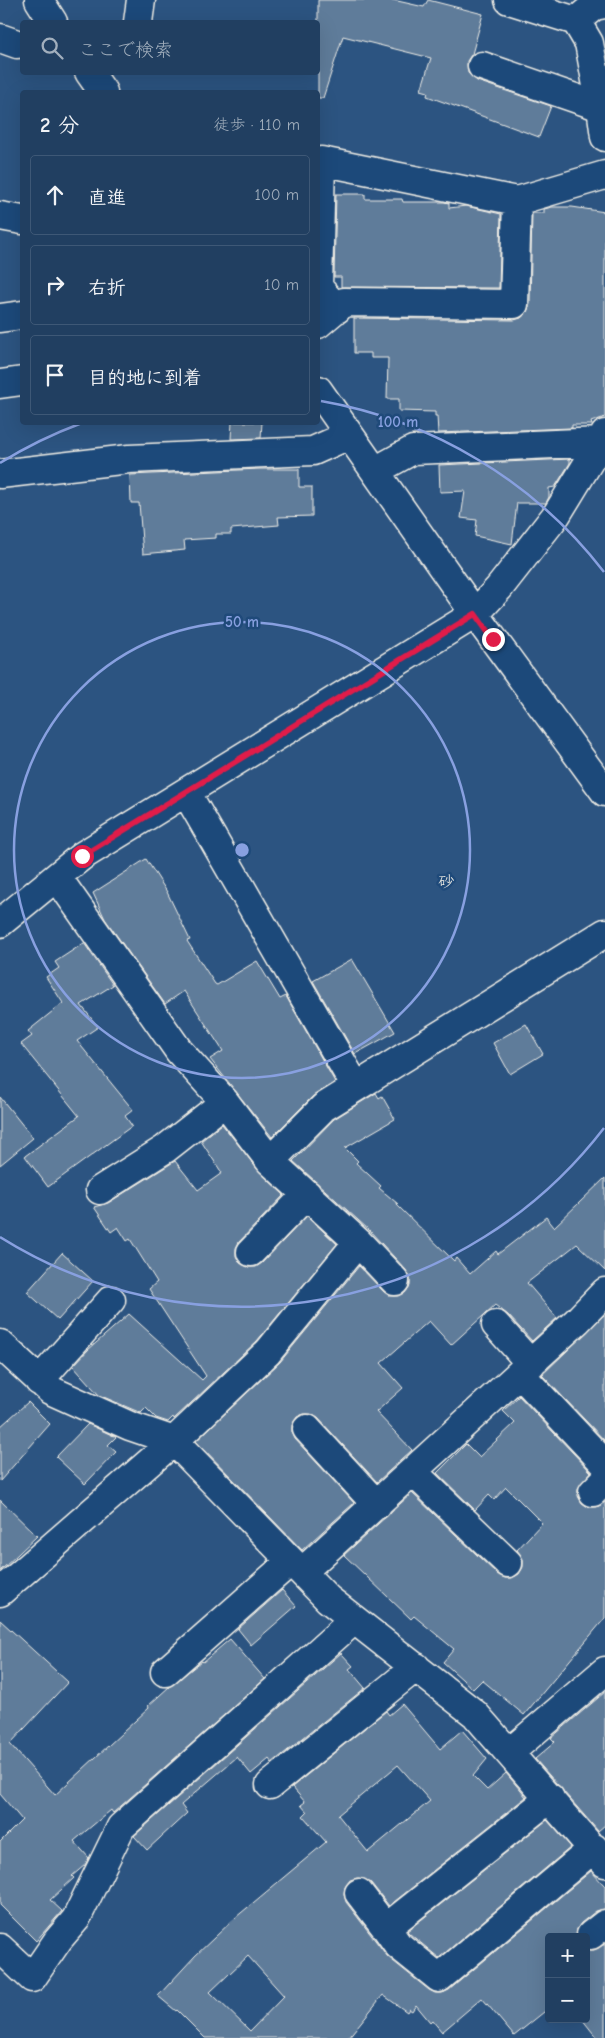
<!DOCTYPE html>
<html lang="ja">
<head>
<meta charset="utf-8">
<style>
  :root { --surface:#213f61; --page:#294667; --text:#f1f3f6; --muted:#a2afbd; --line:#3e5876 }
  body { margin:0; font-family:"Comic Neue","Klee One",sans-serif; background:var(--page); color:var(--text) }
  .controls { position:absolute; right:15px; bottom:15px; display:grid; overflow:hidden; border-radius:5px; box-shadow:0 5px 20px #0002 }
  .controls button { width:45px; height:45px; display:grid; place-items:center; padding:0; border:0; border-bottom:1px solid var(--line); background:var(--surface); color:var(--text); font:25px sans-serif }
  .stop { position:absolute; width:15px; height:15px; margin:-11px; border:4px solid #e11d48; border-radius:50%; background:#fff }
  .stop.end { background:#e11d48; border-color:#fff; box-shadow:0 1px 5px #0008 }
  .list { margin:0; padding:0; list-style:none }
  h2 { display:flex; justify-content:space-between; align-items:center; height:65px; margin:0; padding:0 20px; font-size:21px }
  h2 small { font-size:16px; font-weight:400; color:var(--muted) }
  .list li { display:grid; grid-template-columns:32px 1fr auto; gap:15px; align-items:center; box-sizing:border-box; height:80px; margin:0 10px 10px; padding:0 10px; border:1px solid var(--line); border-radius:5px }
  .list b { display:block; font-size:19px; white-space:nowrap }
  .list em { font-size:16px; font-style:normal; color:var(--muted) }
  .icon { flex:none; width:28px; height:28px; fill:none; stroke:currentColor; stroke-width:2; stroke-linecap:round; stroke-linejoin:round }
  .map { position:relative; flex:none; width:605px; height:2038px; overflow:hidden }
  .search { position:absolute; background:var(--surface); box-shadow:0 5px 20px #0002; left:20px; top:20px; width:300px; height:55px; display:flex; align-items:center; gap:12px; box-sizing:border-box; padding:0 18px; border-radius:5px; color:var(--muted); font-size:19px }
  .panel { position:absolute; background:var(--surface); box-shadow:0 5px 20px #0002; left:20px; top:90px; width:300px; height:335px; border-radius:5px }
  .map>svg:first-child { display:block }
</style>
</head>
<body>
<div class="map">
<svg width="605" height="2038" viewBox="0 0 605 2038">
  <rect width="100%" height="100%" fill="#2c5481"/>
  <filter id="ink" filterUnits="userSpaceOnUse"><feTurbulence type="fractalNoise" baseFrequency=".02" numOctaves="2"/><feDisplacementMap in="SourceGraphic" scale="10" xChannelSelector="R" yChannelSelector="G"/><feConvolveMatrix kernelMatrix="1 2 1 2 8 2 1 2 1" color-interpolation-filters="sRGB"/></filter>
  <g filter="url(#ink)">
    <path fill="#5e7b9a" stroke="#f4f1e8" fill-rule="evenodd" d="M 318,0 L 393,0 L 424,7 L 428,0 L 483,14 L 472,54 L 467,61 L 468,73 L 477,81 L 551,106 L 539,137 L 427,96 L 428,92 L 421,90 L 431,58 L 343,36 L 323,98 L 318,98 Z
      M 336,194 L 365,194 L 365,199 L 402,199 L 403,202 L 444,202 L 449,203 L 449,208 L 466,206 L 501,214 L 499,288 L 341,287 L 341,277 L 334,277 Z
      M 552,207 L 572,207 L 605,212 L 605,417 L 591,422 L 592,425 L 572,425 L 572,428 L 438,433 L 437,416 L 435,416 L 435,412 L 399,411 L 399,399 L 387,399 L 388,358 L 371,358 L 371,353 L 354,353 L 354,318 L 514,320 L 521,318 L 527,312 L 530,304 L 532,213 L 544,213 L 544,209 Z
      M 232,422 L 262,422 L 261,438 L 231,439 Z
      M 570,459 L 570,463 L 555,487 L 549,488 L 549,497 L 546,503 L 517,503 L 512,544 L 475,536 L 477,520 L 461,518 L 465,491 L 440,492 L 439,465 Z
      M 260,469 L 299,469 L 299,487 L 312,487 L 312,516 L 278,517 L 279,525 L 231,529 L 231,534 L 216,534 L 216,538 L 184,540 L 185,550 L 143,554 L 139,503 L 131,503 L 130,475 Z
      M 146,859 L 167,892 L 190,940 L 187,941 L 215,984 L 217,985 L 257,961 L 280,999 L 286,996 L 335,1082 L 313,1096 L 272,1137 L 210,1059 L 223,1051 L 184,991 L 165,1004 L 105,919 L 93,893 Z
      M 84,943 L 113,985 L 81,1005 L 98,1027 L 77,1041 L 133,1110 L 125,1116 L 132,1126 L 48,1187 L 25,1156 L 79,1116 L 21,1044 L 32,1036 L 28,1031 L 63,1003 L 46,977 L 59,968 L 55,962 Z
      M 352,959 L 395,1032 L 355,1054 L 313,981 Z
      M 526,1024 L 543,1054 L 510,1074 L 493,1043 Z
      M 376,1093 L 379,1098 L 382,1096 L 395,1119 L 345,1148 L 358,1161 L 356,1163 L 381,1186 L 379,1188 L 398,1204 L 397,1205 L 454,1261 L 456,1258 L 470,1274 L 496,1251 L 498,1254 L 546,1217 L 554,1227 L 605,1178 L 605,1271 L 577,1244 L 527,1283 L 557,1318 L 532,1341 L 508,1315 L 495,1305 L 451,1345 L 429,1321 L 381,1363 L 403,1388 L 376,1412 L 412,1450 L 377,1482 L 318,1418 L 311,1414 L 304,1414 L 297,1417 L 292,1425 L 292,1432 L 295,1439 L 354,1503 L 302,1550 L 196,1441 L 280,1362 L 359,1266 L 384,1292 L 390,1296 L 399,1296 L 405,1293 L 410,1286 L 410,1278 L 406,1270 L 369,1230 L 293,1161 L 334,1119 Z
      M 0,1097 L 33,1138 L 0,1165 Z
      M 222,1124 L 258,1170 L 284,1195 L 239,1242 L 236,1248 L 236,1256 L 240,1263 L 248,1267 L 256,1267 L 262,1263 L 307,1216 L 337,1244 L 257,1341 L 174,1419 L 173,1417 L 168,1422 L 156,1418 L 146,1408 L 141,1413 L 99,1395 L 73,1366 L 88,1350 L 129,1314 L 202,1380 L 206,1376 L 149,1289 L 157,1282 L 130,1239 L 127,1241 L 118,1227 L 111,1232 L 94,1207 L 108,1203 L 175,1161 L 198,1190 L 222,1173 L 201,1141 Z
      M 62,1253 L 93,1281 L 58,1320 L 27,1292 Z
      M 605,1314 L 605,1441 L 542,1375 Z
      M 519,1396 L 591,1472 L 578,1488 L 578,1496 L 582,1503 L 588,1507 L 597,1507 L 605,1502 L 605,1618 L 524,1715 L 482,1680 L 473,1689 L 443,1662 L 454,1649 L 414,1616 L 411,1619 L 344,1555 L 412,1493 L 497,1574 L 505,1578 L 512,1578 L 519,1574 L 523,1567 L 523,1559 L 517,1550 L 542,1523 L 506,1487 L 494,1500 L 489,1495 L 475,1510 L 437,1473 L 466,1444 L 479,1457 L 515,1423 L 503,1411 Z
      M 28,1402 L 50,1424 L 0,1481 L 0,1427 Z
      M 88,1424 L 116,1437 L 108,1445 L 116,1452 L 85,1484 L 56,1457 Z
      M 0,1500 L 37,1536 L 0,1571 Z
      M 282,1590 L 296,1606 L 251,1645 L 238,1629 Z
      M 0,1620 L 68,1682 L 10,1744 L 55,1795 L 149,1708 L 148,1706 L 170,1686 L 202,1661 L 203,1662 L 230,1639 L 265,1679 L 113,1813 L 111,1810 L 74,1841 L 89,1858 L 85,1865 L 72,1876 L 74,1878 L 50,1900 L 62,1911 L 36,1941 L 0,1905 L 0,1842 L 22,1820 L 0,1794 Z
      M 341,1653 L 353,1666 L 349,1669 L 365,1688 L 272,1763 L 269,1759 L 251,1774 L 237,1757 L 181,1805 L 187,1813 L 147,1850 L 134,1836 Z
      M 605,1692 L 605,1825 L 598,1831 L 535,1759 L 555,1742 L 551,1738 Z
      M 402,1704 L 440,1749 L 462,1730 L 487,1759 L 473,1776 L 487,1790 L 506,1773 L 526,1797 L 389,1906 L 371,1883 L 365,1879 L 357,1878 L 350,1880 L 345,1887 L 344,1895 L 346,1902 L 388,1957 L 429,1990 L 435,1993 L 442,1993 L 449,1990 L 591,1871 L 605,1886 L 605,1909 L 596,1911 L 581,1923 L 577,1929 L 576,1937 L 549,1937 L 549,2008 L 514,2036 L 482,1998 L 442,2032 L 432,2020 L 430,2022 L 416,2005 L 412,2011 L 409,2009 L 407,2012 L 383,1995 L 348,2038 L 205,2038 L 177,2010 L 176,2011 L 158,1996 L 195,1956 L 235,1918 L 326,1842 L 303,1816 L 307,1812 L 301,1805 L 305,1802 L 292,1787 L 386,1711 L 389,1715 ZM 398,1765 L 430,1801 L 368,1852 L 338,1815 ZM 248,1956 L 284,1996 L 250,2031 L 210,1992 Z
      M 547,1820 L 571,1847 L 439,1958 L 410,1934 L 407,1931 Z
      M 605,1944 L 605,2038 L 597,2038 L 582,2019 L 586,2019 L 586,1950 L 594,1950 Z"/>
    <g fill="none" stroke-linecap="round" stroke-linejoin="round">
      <g stroke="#f4f1e8" stroke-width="31">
        <path id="minor" d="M 39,0 L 53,22
          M 576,21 L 594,6 L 605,4
          M 138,22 L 141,0
          M 0,38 L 17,44
          M 482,66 L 601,107
          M 89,72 L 103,92
          M 0,216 L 22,220
          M 337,309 L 318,287 L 321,161 L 517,201 L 605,175
          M 0,318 L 22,315
          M 318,324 L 344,302 L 514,304 L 517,201
          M 0,384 L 22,381
          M 318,390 L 475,614 L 605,792
          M 375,471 L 413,450 L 601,442 L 605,434
          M 0,474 L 129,459 L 313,451 L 349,435
          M 186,792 L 356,1087
          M 0,923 L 82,856 L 475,614 L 499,588 L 557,514 L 601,442
          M 270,1161 L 324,1107 L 605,933
          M 100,1190 L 165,1149 L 225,1102
          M 358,1242 L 395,1281
          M 251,1252 L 307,1194
          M 496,1325 L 531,1364
          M 0,1344 L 50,1390 L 130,1426 L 174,1441 L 328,1599 L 475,1714 L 605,1863
          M 520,1374 L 605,1464
          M 39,1381 L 111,1300
          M 307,1429 L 377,1505
          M 413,1472 L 508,1563
          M 593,1492 L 605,1480
          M 302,1572 L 577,1321 L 605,1292
          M 0,1592 L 174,1441 L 268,1352 L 358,1242 L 270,1161 L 225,1102 L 179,1051 L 57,877
          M 165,1672 L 291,1561
          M 510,1752 L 605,1671
          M 270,1785 L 416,1667
          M 550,1798 L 386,1928 L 398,1945 L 439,1978 L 594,1848
          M 359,1893 L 386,1928
          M 591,1935 L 605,1924
          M 0,1948 L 32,1978 L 58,1940 L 76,1919 L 121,1827 L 354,1620"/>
      </g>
      <g stroke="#f4f1e8" stroke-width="31">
        <path id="major" d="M 509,0 L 576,21 L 589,43 L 601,107 L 605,137"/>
      </g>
      <use href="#minor" stroke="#1f4a7a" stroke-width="28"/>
      <use href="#major" stroke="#1f4a7a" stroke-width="28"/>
    </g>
  </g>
  <g fill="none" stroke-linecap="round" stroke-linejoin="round" filter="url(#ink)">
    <path stroke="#e11d48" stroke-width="6" d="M 82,856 L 475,614 L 493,639"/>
  </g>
  <g fill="none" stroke="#88a0e0" stroke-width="2.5">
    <circle cx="242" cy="850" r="228"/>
    <path d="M604 1128A456 456 0 0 1 0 1237M0 463A456 456 0 0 1 82 423M321 401A456 456 0 0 1 604 572"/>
  </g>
  <g text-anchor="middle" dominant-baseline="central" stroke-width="5" stroke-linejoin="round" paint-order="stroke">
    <g font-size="16" fill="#f4f1e8" stroke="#1f4a7a">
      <text x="446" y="882">砂</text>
    </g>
  </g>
  <circle cx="242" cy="850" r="8" fill="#88a0e0" stroke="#1f4a7a" stroke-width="2.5"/>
  <g font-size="15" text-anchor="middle" font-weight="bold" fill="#88a0e0" stroke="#1f4a7a" stroke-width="5" stroke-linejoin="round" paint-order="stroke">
    <text x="398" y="427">100 m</text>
    <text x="242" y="627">50 m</text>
  </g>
</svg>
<div class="controls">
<button>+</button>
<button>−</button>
</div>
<div class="stop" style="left:82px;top:856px"></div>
<div class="stop end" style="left:493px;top:639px"></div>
<div class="search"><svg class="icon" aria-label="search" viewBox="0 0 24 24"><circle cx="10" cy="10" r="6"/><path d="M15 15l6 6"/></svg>ここで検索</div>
<section class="panel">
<h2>2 分<small>徒歩 · 110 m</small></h2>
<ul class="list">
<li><svg class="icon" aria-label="ahead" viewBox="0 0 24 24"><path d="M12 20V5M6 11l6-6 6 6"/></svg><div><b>直進</b></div><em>100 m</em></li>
<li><svg class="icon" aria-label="right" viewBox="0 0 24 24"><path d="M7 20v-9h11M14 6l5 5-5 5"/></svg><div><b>右折</b></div><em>10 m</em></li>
<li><svg class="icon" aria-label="arrive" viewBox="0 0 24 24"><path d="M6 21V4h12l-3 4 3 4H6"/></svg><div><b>目的地に到着</b></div></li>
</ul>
</section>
</div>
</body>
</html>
